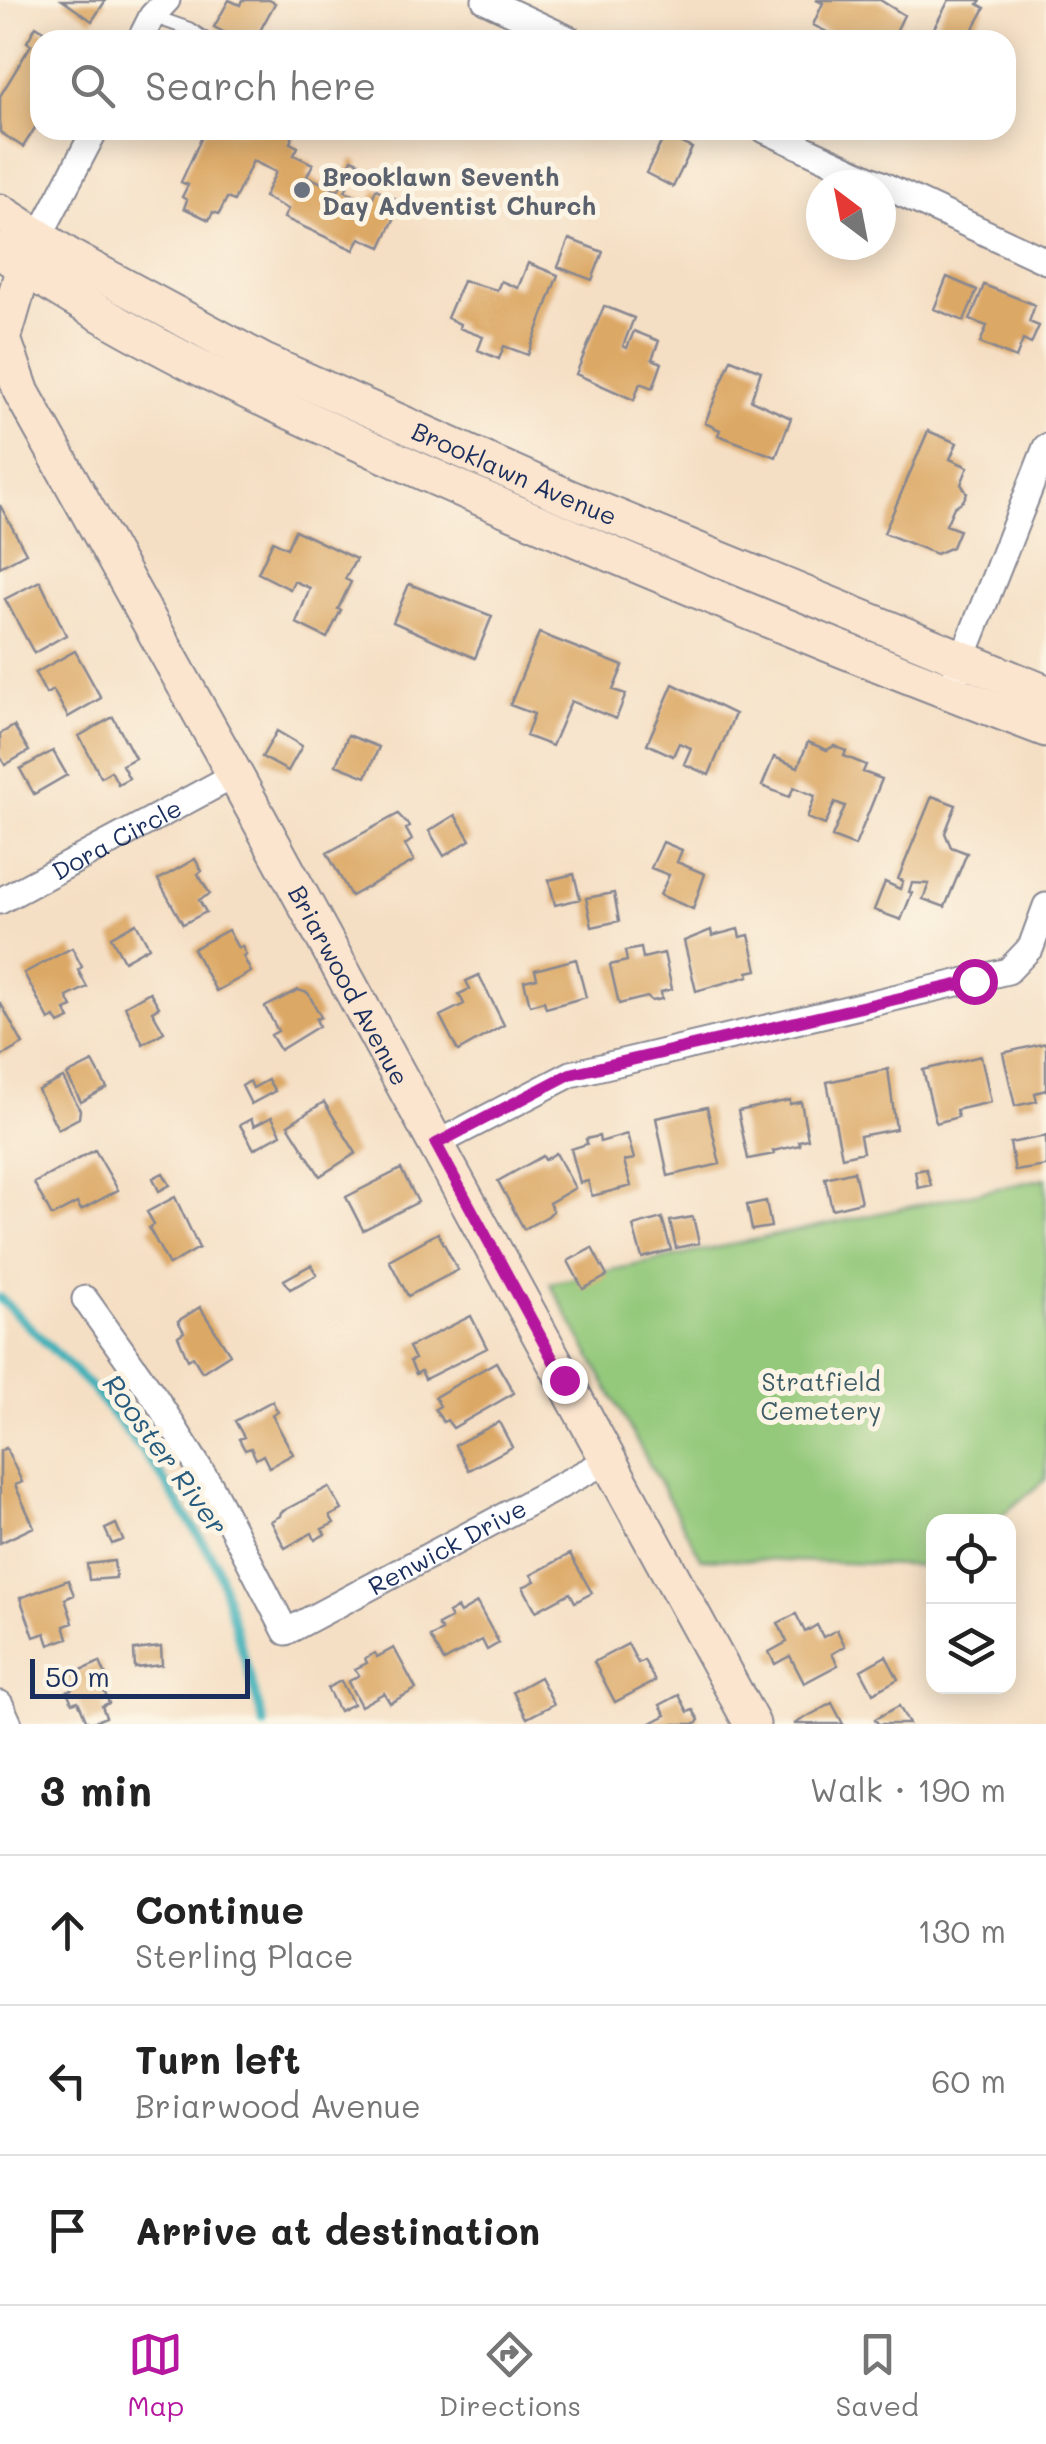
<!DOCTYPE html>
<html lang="en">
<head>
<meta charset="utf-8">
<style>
  :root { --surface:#fff; --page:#f2f2f2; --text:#222; --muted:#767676; --line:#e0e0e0; --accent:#b5179e }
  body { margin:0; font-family:Mali,sans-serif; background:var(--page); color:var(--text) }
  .controls { position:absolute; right:30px; bottom:30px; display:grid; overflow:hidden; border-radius:20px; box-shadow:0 5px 25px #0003 }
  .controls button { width:90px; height:90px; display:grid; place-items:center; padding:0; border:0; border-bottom:2px solid var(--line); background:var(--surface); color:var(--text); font:50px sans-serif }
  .compass { position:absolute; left:806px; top:170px; width:90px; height:90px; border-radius:50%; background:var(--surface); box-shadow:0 5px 25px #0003; rotate:328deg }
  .scale { position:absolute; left:30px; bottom:25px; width:220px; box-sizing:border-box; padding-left:10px; border:5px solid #1b2f5e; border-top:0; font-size:28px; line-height:35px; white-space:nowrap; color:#1b2f5e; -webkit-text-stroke:8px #fcf5e5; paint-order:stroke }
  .stop { position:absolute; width:30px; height:30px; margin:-22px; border:8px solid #b5179e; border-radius:50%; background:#fff }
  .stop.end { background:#b5179e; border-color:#fff; box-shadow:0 2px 10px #0008 }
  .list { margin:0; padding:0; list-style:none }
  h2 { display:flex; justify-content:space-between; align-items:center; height:130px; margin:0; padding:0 40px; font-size:42px }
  h2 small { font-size:32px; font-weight:400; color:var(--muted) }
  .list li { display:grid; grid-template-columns:65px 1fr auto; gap:30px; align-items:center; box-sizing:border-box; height:150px; padding:0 40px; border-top:2px solid var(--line) }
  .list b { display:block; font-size:38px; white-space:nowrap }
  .list p { margin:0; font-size:32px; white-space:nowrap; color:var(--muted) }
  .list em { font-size:32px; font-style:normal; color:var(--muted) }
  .icon { flex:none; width:55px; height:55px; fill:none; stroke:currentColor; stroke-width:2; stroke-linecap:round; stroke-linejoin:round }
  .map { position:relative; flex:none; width:1046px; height:1724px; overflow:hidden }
  .search { position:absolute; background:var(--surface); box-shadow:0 5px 25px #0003; left:30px; right:30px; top:30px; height:110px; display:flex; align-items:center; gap:25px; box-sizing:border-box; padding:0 35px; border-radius:30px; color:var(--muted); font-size:38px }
  .sheet { height:580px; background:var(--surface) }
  nav { display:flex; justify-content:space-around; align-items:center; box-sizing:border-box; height:140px; border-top:2px solid var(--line); background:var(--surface); font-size:28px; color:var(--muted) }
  nav a { display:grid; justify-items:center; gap:5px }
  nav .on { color:var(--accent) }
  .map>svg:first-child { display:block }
</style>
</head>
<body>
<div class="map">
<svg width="1046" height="1724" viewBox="0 0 1046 1724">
  <rect width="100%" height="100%" fill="#fcf5e5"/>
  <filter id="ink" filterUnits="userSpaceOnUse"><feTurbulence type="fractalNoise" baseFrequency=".01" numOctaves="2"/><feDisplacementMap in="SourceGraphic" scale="20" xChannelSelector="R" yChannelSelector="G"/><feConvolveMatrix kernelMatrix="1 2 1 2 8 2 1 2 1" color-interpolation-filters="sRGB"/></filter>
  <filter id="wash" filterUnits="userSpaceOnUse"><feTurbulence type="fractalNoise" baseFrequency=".0048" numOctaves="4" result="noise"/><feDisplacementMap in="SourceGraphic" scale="40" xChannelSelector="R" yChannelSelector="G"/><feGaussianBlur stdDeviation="2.25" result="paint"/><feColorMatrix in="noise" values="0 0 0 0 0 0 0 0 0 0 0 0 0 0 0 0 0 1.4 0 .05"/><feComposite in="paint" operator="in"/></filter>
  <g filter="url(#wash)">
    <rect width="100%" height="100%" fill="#f5dfc4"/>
    <path fill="#94c97b" stroke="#587c6c" stroke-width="2.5" d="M 1046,1178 L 1046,1479 L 995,1521 L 934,1522 L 933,1566 L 701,1558 L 550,1283 Z"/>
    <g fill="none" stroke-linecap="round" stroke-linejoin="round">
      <path stroke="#41b1b9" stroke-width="9" d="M 0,1298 L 90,1386 L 157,1470 L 216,1563 L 264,1724"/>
    </g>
    <g id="blocks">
      <path fill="#dca865" d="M 62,0 L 106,0 L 92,21 Z
        M 229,0 L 240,5 L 242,0 L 269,0 L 275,3 L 255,40 L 239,40 L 214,27 Z
        M 816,0 L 880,0 L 904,15 L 892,40 L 828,40 L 831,34 L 813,25 L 823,3 Z
        M 949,0 L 981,0 L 978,4 L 985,8 L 967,40 L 952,40 L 933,30 Z
        M 36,26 L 47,33 L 45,37 L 50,40 L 40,40 L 40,120 L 23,147 L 0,132 L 0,96 L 31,45 L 27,42 Z
        M 205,130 L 282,130 L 293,135 L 290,143 L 298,147 L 294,155 L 313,164 L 307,176 L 338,191 L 352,159 L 359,162 L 345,191 L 370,203 L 376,189 L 402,202 L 381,247 L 360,238 L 354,250 L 284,218 L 288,209 L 264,197 L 276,172 L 253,161 L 234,201 L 227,198 L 219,214 L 213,212 L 209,220 L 184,208 L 187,200 L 182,197 L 188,185 L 181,182 Z
        M 665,135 L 692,148 L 673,187 L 646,173 Z
        M 569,239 L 603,252 L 592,280 L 558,267 Z
        M 528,263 L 558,275 L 528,355 L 504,346 L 499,359 L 478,350 L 483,337 L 459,328 L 460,324 L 447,318 L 463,281 L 497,290 L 501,281 L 518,288 Z
        M 947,277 L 977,290 L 964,321 L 934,309 Z
        M 984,285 L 1035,305 L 1029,322 L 1039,326 L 1031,344 L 1023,340 L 1016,358 L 980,343 L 987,326 L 970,320 Z
        M 604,306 L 634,318 L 623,346 L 627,348 L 634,331 L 659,341 L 652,359 L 662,363 L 653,388 L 640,383 L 634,400 L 576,374 Z
        M 731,359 L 761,371 L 751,400 L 791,418 L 776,457 L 718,435 L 720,430 L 705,423 Z
        M 928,431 L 957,443 L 950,459 L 968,467 L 961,484 L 967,493 L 963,501 L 954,507 L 946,525 L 959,530 L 952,547 L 936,554 L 884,533 Z
        M 0,505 L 26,553 L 0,567 Z
        M 295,530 L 356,559 L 345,579 L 351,582 L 338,609 L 341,610 L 327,638 L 296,623 L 310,588 L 294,581 L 290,589 L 258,573 L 273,541 L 287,548 Z
        M 40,581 L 66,635 L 34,653 L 5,599 Z
        M 409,584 L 492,616 L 475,658 L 393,622 Z
        M 539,633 L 623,666 L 613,690 L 626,694 L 616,719 L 571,701 L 552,746 L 526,736 L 534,714 L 510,705 Z
        M 75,651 L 101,698 L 68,717 L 53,690 L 46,694 L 35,673 Z
        M 673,684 L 735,714 L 709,775 L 684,764 L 691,748 L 679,743 L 673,756 L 647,744 Z
        M 113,717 L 135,758 L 122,765 L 129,778 L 118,784 L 111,771 L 101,777 L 79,736 Z
        M 14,726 L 29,751 L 5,765 L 0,756 L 0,734 Z
        M 277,731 L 302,746 L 288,771 L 262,757 Z
        M 348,735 L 379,747 L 366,777 L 336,765 Z
        M 808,742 L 827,750 L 834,746 L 846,751 L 844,756 L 866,765 L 863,772 L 882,779 L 855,846 L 832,837 L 845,806 L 835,802 L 825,825 L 807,818 L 815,796 L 794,787 L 789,797 L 762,786 L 774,757 L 798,767 Z
        M 53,751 L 67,775 L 34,794 L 20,769 Z
        M 932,796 L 956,805 L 945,833 L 951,847 L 967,853 L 945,907 L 923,899 L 929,884 L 912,883 L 909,892 L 912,893 L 901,920 L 874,910 L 885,882 L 900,889 L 903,881 L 898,879 Z
        M 398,814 L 410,827 L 406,829 L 412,840 L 405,845 L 414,861 L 351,896 L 327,853 Z
        M 455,815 L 470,840 L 444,856 L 429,831 Z
        M 663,842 L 682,850 L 677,862 L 705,874 L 693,909 L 660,895 L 669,875 L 651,868 Z
        M 195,859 L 202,871 L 198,874 L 210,894 L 199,900 L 206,912 L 183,924 L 158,880 Z
        M 574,874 L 580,899 L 555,905 L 549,880 Z
        M 614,893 L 619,921 L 592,927 L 586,898 Z
        M 136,923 L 149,947 L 124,961 L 111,937 Z
        M 738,929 L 740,937 L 749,935 L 757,970 L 748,972 L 749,976 L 696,991 L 684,941 L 711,930 L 712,936 Z
        M 228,930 L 238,948 L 242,946 L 246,955 L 243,956 L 251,972 L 216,991 L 193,949 Z
        M 72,948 L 82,967 L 78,970 L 87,987 L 67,997 L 72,1007 L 65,1010 L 70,1019 L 59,1024 L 55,1017 L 49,1020 L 24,973 Z
        M 641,948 L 643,958 L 664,953 L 672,989 L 661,992 L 662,999 L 652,1001 L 647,997 L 619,1004 L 610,965 L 627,961 L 625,951 Z
        M 576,959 L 586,997 L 546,1008 L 544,1001 L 530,1005 L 524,981 L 537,978 L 535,970 Z
        M 479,975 L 504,1025 L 458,1051 L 440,1016 L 464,1004 L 459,994 L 470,989 L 466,981 Z
        M 298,990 L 308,993 L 321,1017 L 316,1019 L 319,1026 L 280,1050 L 271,1035 L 278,1031 L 265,1007 Z
        M 150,992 L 159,1007 L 152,1011 L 164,1032 L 143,1044 L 125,1006 Z
        M 0,1002 L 23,1044 L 0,1057 Z
        M 1046,1043 L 1046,1090 L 1035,1093 L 1037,1101 L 1015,1106 L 1003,1053 Z
        M 981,1056 L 991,1102 L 956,1110 L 958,1117 L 936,1123 L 923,1070 Z
        M 93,1062 L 107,1088 L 81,1102 L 67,1075 Z
        M 888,1069 L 896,1129 L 860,1136 L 863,1152 L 842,1157 L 827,1082 Z
        M 63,1078 L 80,1110 L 79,1118 L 58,1129 L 38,1090 Z
        M 268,1080 L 275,1091 L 251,1104 L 242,1086 L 250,1081 L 253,1088 Z
        M 790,1100 L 790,1104 L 801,1102 L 808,1139 L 799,1141 L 800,1145 L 773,1151 L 774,1154 L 748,1159 L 738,1111 Z
        M 324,1102 L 356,1153 L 320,1176 L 288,1125 Z
        M 707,1107 L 720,1164 L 668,1176 L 656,1118 Z
        M 272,1117 L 281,1134 L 254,1149 L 240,1125 L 251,1119 L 254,1126 Z
        M 627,1134 L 634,1159 L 624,1161 L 631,1186 L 592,1196 L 588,1181 L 580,1183 L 571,1149 L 587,1144 L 586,1139 L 599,1136 L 600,1142 Z
        M 1046,1136 L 1046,1166 L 1015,1171 L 1010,1143 Z
        M 95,1150 L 118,1190 L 81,1210 L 77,1203 L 52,1216 L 34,1183 Z
        M 556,1153 L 575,1188 L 549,1203 L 553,1211 L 548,1216 L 524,1229 L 498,1181 L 543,1156 L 545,1160 Z
        M 401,1169 L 418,1202 L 363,1230 L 346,1197 Z
        M 926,1169 L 931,1185 L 918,1188 L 915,1171 Z
        M 854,1171 L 861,1202 L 832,1209 L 825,1178 Z
        M 163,1173 L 170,1185 L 159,1191 L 153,1178 Z
        M 175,1197 L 199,1248 L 169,1265 L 149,1228 L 154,1224 L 147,1212 Z
        M 766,1201 L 771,1227 L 752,1230 L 747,1205 Z
        M 693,1217 L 699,1243 L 676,1248 L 670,1221 Z
        M 662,1218 L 671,1250 L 642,1258 L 633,1226 Z
        M 438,1233 L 458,1270 L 408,1296 L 389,1260 Z
        M 592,1248 L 607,1276 L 583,1289 L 568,1261 Z
        M 311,1265 L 317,1275 L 290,1289 L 284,1280 Z
        M 200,1307 L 230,1354 L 202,1372 L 193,1357 L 188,1360 L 178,1336 L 184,1332 L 178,1321 Z
        M 471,1316 L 487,1348 L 425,1379 L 421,1371 L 416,1374 L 410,1361 L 415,1359 L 409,1347 Z
        M 496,1362 L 514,1393 L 453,1428 L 447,1420 L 443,1422 L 435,1409 L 440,1406 L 435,1397 Z
        M 272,1401 L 278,1412 L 272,1415 L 293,1454 L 269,1467 L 263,1455 L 256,1459 L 251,1448 L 245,1450 L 239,1439 L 244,1437 L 235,1421 Z
        M 499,1422 L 512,1447 L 469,1470 L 455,1445 Z
        M 6,1448 L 22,1482 L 15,1485 L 34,1527 L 0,1543 L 0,1451 Z
        M 329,1487 L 342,1510 L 330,1516 L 334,1523 L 322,1529 L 325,1534 L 315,1540 L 312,1533 L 285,1548 L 271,1521 L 280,1516 L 281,1512 Z
        M 116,1524 L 123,1540 L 112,1544 L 105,1529 Z
        M 570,1554 L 592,1593 L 575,1602 L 570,1593 L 536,1611 L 523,1587 L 535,1581 L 531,1575 Z
        M 114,1561 L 116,1578 L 89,1580 L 87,1564 Z
        M 68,1580 L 74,1595 L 65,1599 L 73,1623 L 64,1626 L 68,1638 L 49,1645 L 45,1633 L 34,1637 L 20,1598 Z
        M 477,1603 L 499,1643 L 487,1650 L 482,1640 L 444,1661 L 430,1637 L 442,1631 L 438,1625 L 451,1618 L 448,1613 L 457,1608 L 460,1613 Z
        M 796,1614 L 805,1632 L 817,1625 L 823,1637 L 837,1630 L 845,1646 L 832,1654 L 838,1665 L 804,1683 L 790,1656 L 775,1664 L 769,1652 L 787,1642 L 778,1623 Z
        M 628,1644 L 638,1663 L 644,1660 L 655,1681 L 615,1702 L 594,1662 Z
        M 161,1647 L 162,1665 L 135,1668 L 134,1650 Z
        M 394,1648 L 416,1689 L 390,1703 L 384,1693 L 361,1706 L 348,1682 L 359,1675 L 355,1669 L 367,1663 L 365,1658 L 375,1653 L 377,1657 Z
        M 886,1656 L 898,1679 L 873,1693 L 861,1670 Z
        M 100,1662 L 110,1685 L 103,1688 L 109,1703 L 102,1706 L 106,1717 L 88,1724 L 78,1701 L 72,1703 L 67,1691 L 72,1689 L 67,1676 Z
        M 540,1677 L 554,1704 L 527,1718 L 513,1692 Z
        M 341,1681 L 353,1704 L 339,1711 L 327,1688 Z
        M 679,1695 L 688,1712 L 693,1710 L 699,1720 L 696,1724 L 649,1724 L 666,1715 L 660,1705 Z
        M 832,1703 L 843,1724 L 794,1724 Z
        M 899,1706 L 909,1724 L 878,1724 L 875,1719 Z"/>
    </g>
  </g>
  <g filter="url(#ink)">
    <use href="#blocks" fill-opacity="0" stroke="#888791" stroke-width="2.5"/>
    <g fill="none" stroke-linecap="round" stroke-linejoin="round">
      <g stroke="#888791" stroke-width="16">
        <path id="lane" d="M 152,16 L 189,29 L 206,40"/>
      </g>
      <g stroke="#888791" stroke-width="29">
        <g id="street">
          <path d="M 485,0 L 571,40"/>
          <path d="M 140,40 L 152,16 L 167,0"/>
          <path d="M 765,130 L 1046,261"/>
          <path d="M 38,239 L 95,130"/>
          <path d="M 956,675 L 1046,447"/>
          <path id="s1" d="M 0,901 L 235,775"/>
          <path d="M 436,1144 L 571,1074 L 1008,971 L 1031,947 L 1046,906"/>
          <path id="s2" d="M 85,1299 L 156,1399 L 211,1487 L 286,1632 L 607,1461"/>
          <path d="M 0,1704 L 9,1724"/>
        </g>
      </g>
      <g stroke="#888791" stroke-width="39">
        <g id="secondary">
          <path id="s3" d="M 0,212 L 73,259 L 262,361 L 572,499 L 1046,693"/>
          <path id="s4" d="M 38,239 L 24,267 L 3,339 L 22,393 L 235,775 L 752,1724"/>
          <path d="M 0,251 C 138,345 291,413 443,481 C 642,569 843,652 1046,729"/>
        </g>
      </g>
      <use href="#lane" stroke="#fff" stroke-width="12"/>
      <use href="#street" stroke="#fff" stroke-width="25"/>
      <use href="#secondary" stroke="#fbe5cf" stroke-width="35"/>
    </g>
  </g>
  <g fill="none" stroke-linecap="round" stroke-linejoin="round" filter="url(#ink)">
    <path stroke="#b5179e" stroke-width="12" d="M 564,1380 L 436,1144 L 570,1074 L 974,981"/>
  </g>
  <circle fill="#6b7280" stroke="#fcf5e5" stroke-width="4" cx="302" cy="190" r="10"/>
  <g text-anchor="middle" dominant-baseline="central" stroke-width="10" stroke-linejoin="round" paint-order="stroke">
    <g font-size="25" font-weight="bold" fill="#5b616d" stroke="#fcf5e5" text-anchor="start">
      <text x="322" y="176">Brooklawn Seventh<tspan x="322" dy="29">Day Adventist Church</tspan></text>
    </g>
    <g font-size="25" fill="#1b2f5e" stroke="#fcf5e5">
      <text stroke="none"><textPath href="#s3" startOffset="578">Brooklawn Avenue</textPath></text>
      <text stroke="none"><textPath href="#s1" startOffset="132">Dora Circle</textPath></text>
      <text stroke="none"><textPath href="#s4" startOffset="840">Briarwood Avenue</textPath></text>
      <text stroke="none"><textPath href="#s2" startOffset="572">Renwick Drive</textPath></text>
    </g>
    <g font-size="25" fill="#3f5d67" stroke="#fcf5e5">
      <text x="821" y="1381">Stratfield<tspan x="821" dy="29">Cemetery</tspan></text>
    </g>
    <g font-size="28" font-style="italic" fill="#285c7e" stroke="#fcf5e5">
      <text transform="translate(166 1454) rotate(54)">Rooster River</text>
    </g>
  </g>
</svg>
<div class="controls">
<button><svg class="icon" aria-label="locate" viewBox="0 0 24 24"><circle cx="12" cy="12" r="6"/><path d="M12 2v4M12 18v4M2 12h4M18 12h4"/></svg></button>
<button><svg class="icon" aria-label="layers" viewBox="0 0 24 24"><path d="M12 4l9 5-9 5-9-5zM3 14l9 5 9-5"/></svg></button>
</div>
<svg class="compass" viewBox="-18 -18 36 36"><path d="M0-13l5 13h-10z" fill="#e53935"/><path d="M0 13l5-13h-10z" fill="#767676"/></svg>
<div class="scale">50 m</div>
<div class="stop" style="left:974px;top:981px"></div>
<div class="stop end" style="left:564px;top:1380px"></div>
<div class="search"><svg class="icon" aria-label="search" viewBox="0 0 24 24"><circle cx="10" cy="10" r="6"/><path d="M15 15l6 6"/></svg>Search here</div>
</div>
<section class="sheet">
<h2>3 min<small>Walk · 190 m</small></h2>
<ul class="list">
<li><svg class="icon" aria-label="ahead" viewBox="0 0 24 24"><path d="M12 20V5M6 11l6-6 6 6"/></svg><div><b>Continue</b><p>Sterling Place</p></div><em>130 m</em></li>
<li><svg class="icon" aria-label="left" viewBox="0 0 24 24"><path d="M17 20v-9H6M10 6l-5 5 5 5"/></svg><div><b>Turn left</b><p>Briarwood Avenue</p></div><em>60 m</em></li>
<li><svg class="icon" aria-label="arrive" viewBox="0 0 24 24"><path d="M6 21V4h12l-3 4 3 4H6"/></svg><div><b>Arrive at destination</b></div></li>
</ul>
</section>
<nav>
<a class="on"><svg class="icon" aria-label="map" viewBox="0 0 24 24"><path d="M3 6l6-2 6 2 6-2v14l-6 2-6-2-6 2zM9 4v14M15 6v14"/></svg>Map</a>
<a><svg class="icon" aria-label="directions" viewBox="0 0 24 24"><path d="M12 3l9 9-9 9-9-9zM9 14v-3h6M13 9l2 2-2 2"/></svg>Directions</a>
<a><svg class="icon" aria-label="saved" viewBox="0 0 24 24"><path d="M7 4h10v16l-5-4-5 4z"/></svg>Saved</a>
</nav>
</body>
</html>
